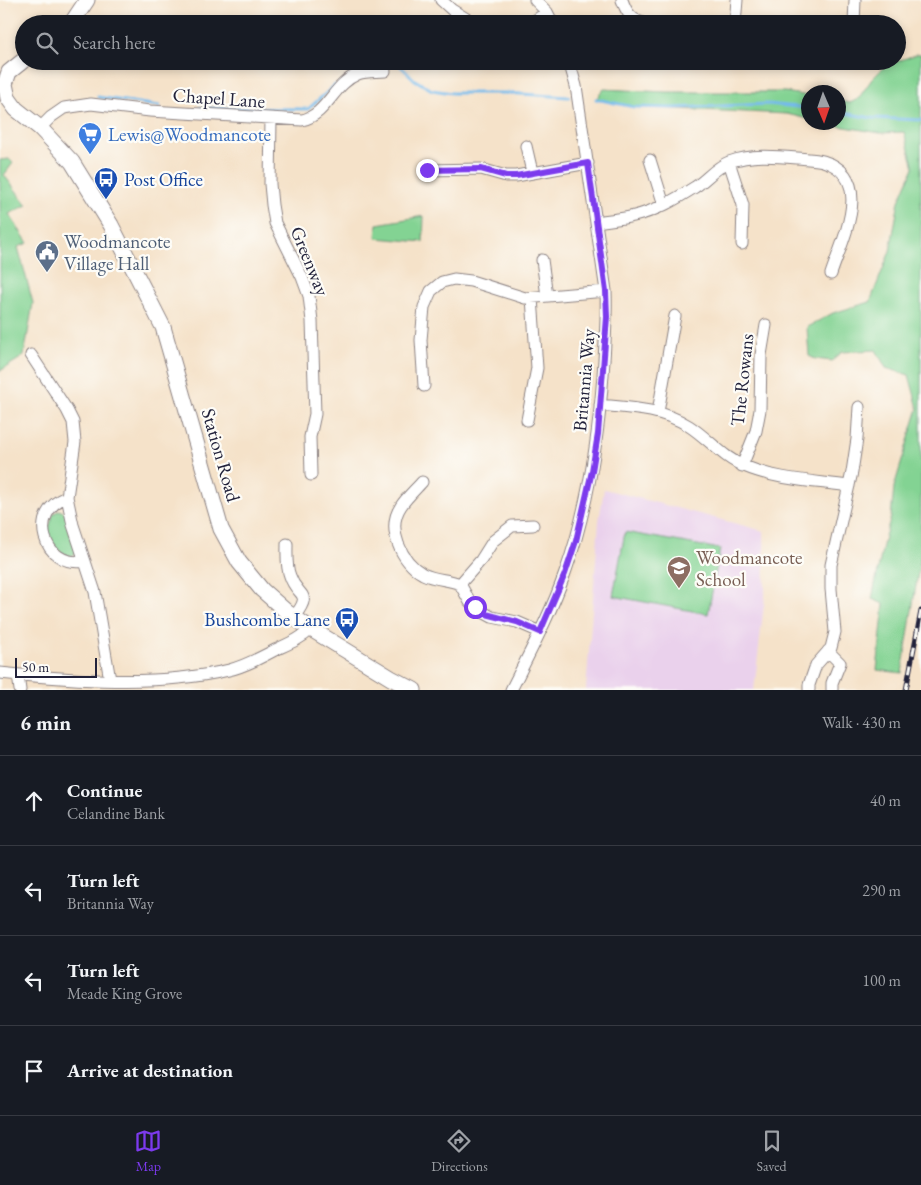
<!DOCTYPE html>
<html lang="en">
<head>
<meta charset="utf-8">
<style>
  :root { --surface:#171b24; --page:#20242c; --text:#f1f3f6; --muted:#9ea1a6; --line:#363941; --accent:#7c3aed }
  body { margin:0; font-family:"EB Garamond",serif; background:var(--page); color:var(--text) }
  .compass { position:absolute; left:801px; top:85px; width:45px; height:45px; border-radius:50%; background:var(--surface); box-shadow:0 2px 8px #0003; rotate:178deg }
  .scale { position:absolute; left:15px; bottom:12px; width:82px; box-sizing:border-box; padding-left:5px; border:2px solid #22223b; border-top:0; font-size:14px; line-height:18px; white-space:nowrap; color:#22223b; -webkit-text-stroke:4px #fdfcf7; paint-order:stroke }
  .stop { position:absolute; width:15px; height:15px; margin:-11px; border:4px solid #7c3aed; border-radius:50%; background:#fff }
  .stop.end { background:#7c3aed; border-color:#fff; box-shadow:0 1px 5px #0008 }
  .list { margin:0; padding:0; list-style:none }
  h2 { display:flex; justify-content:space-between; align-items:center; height:65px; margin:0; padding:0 20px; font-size:21px }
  h2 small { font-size:16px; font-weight:400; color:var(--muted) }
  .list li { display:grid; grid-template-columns:32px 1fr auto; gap:15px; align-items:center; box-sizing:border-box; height:90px; padding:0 20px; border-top:1px solid var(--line) }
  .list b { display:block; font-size:19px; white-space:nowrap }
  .list p { margin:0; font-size:16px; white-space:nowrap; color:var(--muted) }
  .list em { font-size:16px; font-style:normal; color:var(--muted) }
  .icon { flex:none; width:28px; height:28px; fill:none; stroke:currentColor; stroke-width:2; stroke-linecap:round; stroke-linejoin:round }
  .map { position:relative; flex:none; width:921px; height:690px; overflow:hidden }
  .search { position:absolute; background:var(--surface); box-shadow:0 2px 8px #0003; left:15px; right:15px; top:15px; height:55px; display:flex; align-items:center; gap:12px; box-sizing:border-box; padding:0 18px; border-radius:28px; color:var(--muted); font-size:19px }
  .sheet { height:425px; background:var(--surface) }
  nav { display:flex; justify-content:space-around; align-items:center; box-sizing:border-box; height:70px; border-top:1px solid var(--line); background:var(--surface); font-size:14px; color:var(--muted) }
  nav a { display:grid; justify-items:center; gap:2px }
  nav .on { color:var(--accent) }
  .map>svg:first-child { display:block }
</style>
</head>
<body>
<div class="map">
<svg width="921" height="690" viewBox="0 0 921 690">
  <rect width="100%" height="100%" fill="#fdfcf7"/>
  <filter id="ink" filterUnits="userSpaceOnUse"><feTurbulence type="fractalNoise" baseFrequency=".02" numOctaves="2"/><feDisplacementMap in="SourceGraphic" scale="10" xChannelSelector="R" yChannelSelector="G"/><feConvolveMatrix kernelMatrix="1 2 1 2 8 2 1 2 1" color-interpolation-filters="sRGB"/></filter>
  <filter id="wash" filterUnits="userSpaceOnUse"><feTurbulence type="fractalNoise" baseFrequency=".0096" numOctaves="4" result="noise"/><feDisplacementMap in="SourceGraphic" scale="20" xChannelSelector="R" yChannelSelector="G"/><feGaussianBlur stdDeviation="1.12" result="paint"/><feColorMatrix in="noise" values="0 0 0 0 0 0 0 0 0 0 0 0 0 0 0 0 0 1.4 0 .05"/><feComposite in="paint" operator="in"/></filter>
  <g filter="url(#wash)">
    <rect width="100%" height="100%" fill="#f5e2c9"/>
    <path fill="#ead1ec" d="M 604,489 L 764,531 L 765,595 L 754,690 L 586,690 L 599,521 Z"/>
    <path fill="#83d393" stroke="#527a67" d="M 917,54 L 921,54 L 921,554 L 902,673 L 877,670 L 884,604 L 872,599 L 885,536 L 891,517 L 894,487 L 918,408 L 909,375 L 886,368 L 876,350 L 842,352 L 832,361 L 815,359 L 809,356 L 807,327 L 833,313 L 870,302 L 890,251 L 899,201 L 914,167 L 904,132 L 880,133 L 822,123 L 838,122 L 839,101 L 850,103 L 858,99 L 872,79 L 885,66 Z
      M 604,89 L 666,92 L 785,92 L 808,96 L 808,119 L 787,114 L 634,107 L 596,99 Z
      M 9,159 L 13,163 L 4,175 L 27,205 L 9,214 L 28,243 L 18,247 L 33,303 L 24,356 L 0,371 L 0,160 Z
      M 424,216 L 423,242 L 376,238 L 377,224 Z
      M 59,510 L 66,513 L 78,553 L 70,557 L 55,548 L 48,531 L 53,514 Z
      M 625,532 L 720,549 L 708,614 L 613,596 Z"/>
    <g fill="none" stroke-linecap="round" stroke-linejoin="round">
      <path stroke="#74baeb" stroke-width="3" d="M 395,61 L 415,80 L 432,90 L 452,93 L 505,93 L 569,97
        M 353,70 L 366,61
        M 98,97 L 159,106
        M 596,99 L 634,107 L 672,108 L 768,104 L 808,108
        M 200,108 L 308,109 L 335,85
        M 838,112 L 872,118 L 921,120"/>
    </g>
  </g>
  <g filter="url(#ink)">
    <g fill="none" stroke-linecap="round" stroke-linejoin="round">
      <g stroke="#8c8282" stroke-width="13">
        <path id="street" d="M 441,0 L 452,10 L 475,24
          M 535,0 L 547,12 L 553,24
          M 622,0 C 627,14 632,21 647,24
          M 530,24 L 547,12
          M 735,24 L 737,0
          M 854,24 L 855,0
          M 271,119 L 270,184 L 272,205 L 275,223 L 302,277 L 309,296 L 312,321 L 315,414 L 310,437 L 311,475
          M 40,128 L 51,117 L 64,108 L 91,104 L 150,111 L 302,120 C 328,114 333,84 358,74 C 366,71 376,72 385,71
          M 526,146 L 532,172
          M 650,160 L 664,205
          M 729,162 L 743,205 L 742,244
          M 427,170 L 481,169 L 506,176 L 516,176 L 588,163
          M 596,222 C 609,220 622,219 634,216 C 656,211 676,199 695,187 C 707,179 716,167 729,162 C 751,154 774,156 797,158 C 806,159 815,159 823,161 C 876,177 842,240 831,274
          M 542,260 L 547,296
          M 31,355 L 67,410 L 73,422 L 75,442 L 67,497 L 73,525 L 95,592 L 110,680
          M 424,386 L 421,340 L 424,307 L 431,291 L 442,282 L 454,279 L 471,281 L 525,298 L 606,291
          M 600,405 C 631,408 662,409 689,426 C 708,438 723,458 744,466 C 777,480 814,481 849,486
          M 658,412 L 675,316
          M 527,420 L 537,368 L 532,298
          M 742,466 L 756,431 L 760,410 L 761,355 L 766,325
          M 422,482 C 415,490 407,497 401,506 C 386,528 401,562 423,574 C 435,580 448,579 460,584
          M 67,497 C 27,510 42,569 85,561
          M 533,525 L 512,526 L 493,541 L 481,560 L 460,584 L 470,602 L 481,611 L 492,617 L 517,622 L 540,632
          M 287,544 C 287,555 286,567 290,576 C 297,598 314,591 294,617
          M 828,651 L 840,663 L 832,683 L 832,690
          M 0,673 C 72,680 158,687 229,670 C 245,666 260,658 275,650 C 288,644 301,639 311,629
          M 18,675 L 20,690
          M 511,690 C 530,652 551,613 565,573 C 588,509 598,442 603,375 C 605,347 607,319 606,291 L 576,86 L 569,61
          M 809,690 L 809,685 L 816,665 L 831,648 L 835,632 L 831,589 L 831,565 L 852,472 L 857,439 L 859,407"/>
      </g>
      <g stroke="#8c8282" stroke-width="17">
        <path id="secondary" d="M 71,24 L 87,0
          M 24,60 L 9,72 L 5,84 L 8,98 L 16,109 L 40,128 L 72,162 L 111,225 L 163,327 L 221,529 L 239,562 L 262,590 L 288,613 L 311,629 L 391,678 L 414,690"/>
      </g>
      <use href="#street" stroke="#fff" stroke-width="11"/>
      <use href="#secondary" stroke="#fff" stroke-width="15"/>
      <g stroke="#22223b" stroke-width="5">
        <path id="rail" d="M 906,690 L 921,611"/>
      </g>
      <use href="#rail" stroke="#fdfcf7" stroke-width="3" stroke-dasharray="9" stroke-linecap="butt"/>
    </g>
  </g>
  <g fill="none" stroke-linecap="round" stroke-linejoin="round" filter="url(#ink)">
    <path stroke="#7c3aed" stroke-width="6" d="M 427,170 L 481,169 L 506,176 L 516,176 L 588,163 L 606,291 L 607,317 L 598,434 L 592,471 L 576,541 L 565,574 L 540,632 L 517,622 L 486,614 L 475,607"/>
  </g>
  <defs>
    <g id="supermarket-pin" transform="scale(1.25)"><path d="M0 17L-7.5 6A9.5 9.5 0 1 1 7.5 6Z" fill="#3f7fe0" stroke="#fdfcf7"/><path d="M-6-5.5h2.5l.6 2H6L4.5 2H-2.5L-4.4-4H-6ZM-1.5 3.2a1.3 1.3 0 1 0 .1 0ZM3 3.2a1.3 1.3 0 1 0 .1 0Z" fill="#fff"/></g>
    <g id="bus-pin" transform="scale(1.25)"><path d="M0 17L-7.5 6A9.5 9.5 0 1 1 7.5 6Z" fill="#1a4fb4" stroke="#fdfcf7"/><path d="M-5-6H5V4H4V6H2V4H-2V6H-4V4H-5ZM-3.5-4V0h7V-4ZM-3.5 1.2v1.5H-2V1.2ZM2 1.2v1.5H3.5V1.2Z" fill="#fff"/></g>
    <g id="civic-pin" transform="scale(1.25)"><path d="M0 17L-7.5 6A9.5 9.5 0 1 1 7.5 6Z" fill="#5c6f8a" stroke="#fdfcf7"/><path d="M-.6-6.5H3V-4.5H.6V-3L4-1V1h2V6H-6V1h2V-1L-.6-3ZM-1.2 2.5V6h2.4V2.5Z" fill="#fff"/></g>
    <g id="school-pin" transform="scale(1.25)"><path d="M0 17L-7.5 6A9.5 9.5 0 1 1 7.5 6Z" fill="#8d6e63" stroke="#fdfcf7"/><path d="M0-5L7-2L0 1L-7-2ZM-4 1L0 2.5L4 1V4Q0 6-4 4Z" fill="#fff"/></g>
  </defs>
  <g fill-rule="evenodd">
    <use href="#supermarket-pin" x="90" y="134"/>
    <use href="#bus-pin" x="106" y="179"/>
    <use href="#civic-pin" x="47" y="252"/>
    <use href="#school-pin" x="679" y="568"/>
    <use href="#bus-pin" x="347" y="619"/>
  </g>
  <g text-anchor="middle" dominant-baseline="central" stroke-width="4.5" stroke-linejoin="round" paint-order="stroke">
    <g font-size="19" fill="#22223b" stroke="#fdfcf7">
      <text transform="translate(219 98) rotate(4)">Chapel Lane</text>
      <text transform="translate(310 261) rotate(68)">Greenway</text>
      <text transform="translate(584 380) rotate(-85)">Britannia Way</text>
      <text transform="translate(742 380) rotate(-84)">The Rowans</text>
      <text transform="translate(221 455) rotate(74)">Station Road</text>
    </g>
    <g font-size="19" fill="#366cbe" stroke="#fdfcf7" text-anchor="start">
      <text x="108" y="134">Lewis@Woodmancote</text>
    </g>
    <g font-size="19" fill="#164399" stroke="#fdfcf7" text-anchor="start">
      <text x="124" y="179">Post Office</text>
      <text x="330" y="619" text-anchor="end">Bushcombe Lane</text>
    </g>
    <g font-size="19" fill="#4e5e75" stroke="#fdfcf7" text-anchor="start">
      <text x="64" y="241">Woodmancote<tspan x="64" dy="22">Village Hall</tspan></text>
    </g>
    <g font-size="19" fill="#785e54" stroke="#fdfcf7" text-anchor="start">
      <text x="696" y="557">Woodmancote<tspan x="696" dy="22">School</tspan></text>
    </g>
  </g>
</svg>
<svg class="compass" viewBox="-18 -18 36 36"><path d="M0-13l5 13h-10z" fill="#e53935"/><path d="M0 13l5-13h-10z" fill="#9ea1a6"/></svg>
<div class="scale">50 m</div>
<div class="stop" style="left:475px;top:607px"></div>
<div class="stop end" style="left:427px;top:170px"></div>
<div class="search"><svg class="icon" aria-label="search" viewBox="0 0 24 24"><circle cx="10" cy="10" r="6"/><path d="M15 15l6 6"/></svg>Search here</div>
</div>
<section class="sheet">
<h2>6 min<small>Walk · 430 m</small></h2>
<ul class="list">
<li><svg class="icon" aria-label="ahead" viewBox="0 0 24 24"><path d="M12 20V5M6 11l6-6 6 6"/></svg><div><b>Continue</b><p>Celandine Bank</p></div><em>40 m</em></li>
<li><svg class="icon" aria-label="left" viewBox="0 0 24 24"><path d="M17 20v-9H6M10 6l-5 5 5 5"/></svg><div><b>Turn left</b><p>Britannia Way</p></div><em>290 m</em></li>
<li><svg class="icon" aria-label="left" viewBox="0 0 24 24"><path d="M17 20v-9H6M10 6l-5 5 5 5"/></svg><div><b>Turn left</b><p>Meade King Grove</p></div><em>100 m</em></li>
<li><svg class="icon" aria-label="arrive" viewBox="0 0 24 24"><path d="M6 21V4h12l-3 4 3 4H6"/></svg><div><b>Arrive at destination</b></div></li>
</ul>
</section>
<nav>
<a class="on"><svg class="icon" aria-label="map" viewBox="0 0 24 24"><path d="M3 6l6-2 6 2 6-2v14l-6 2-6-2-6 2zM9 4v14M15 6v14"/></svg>Map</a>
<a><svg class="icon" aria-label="directions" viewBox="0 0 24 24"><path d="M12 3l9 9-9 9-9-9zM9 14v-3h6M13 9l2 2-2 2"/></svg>Directions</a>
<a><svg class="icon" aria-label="saved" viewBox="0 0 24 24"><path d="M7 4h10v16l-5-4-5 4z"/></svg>Saved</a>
</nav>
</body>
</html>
